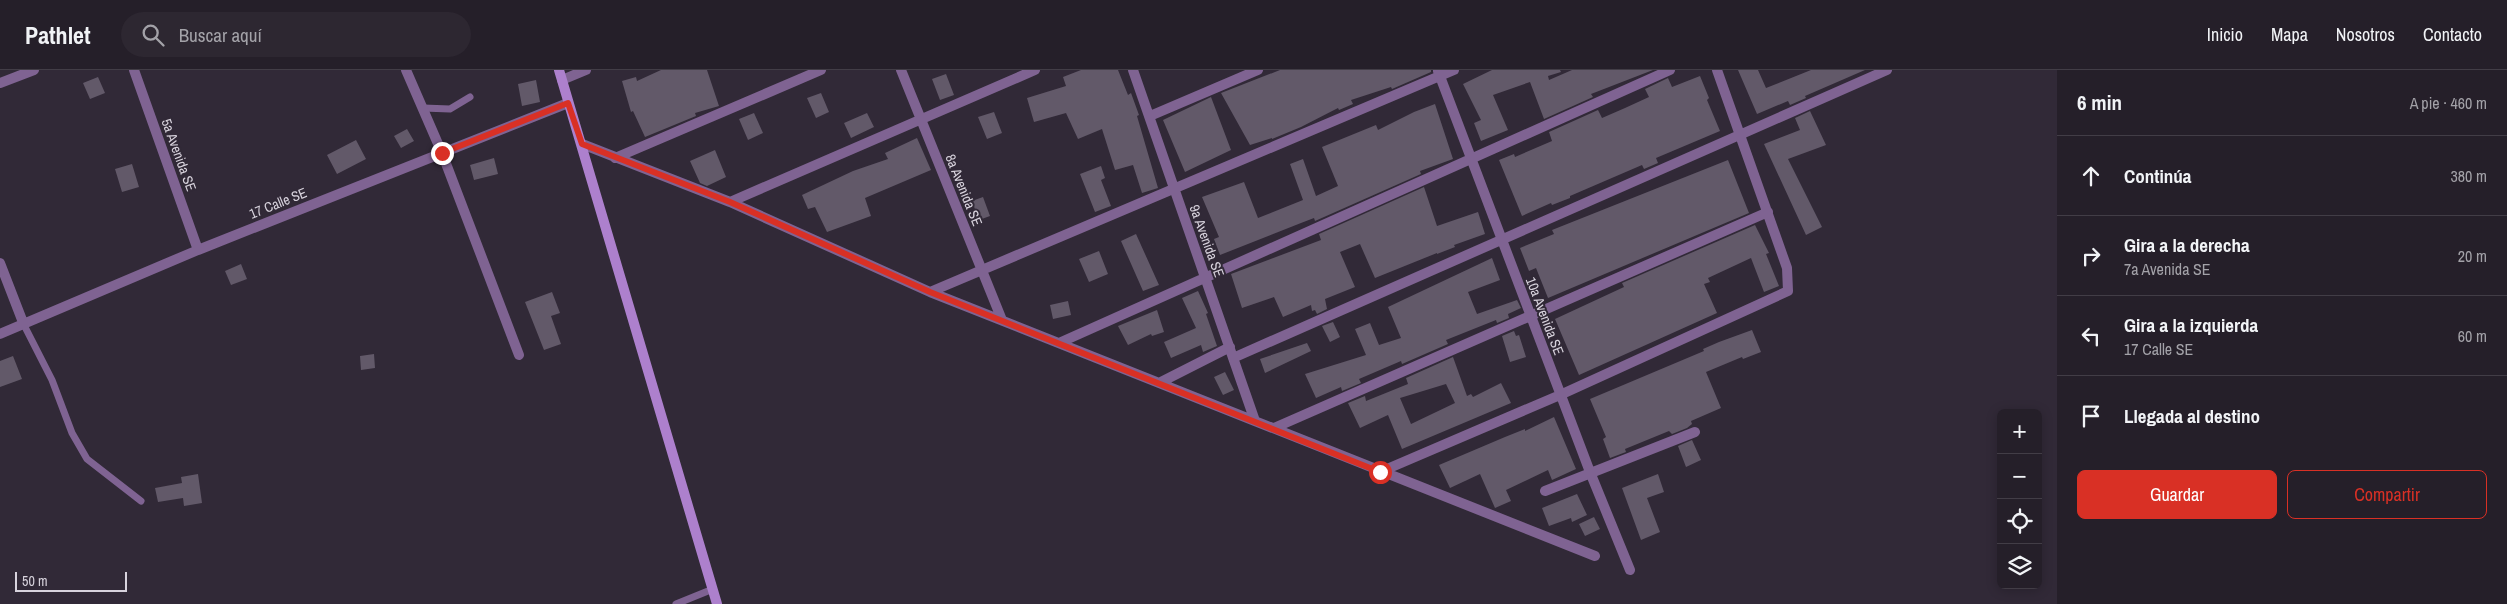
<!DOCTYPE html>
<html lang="es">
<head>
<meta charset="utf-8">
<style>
  :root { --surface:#251f29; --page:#2d2731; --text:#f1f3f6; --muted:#a3a2a8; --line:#423d46; --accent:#d93025 }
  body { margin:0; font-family:"Archivo Narrow",sans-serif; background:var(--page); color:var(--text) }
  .controls { position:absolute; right:15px; bottom:15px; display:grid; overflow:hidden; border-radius:8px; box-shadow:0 2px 12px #0003 }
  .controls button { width:45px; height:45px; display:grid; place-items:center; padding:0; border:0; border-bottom:1px solid var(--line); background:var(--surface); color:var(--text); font:25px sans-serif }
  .scale { position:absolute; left:15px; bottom:12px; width:112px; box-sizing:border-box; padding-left:5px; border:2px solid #d8d3dd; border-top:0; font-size:14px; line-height:18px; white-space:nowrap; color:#d8d3dd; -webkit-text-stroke:4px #312937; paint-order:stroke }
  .stop { position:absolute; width:15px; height:15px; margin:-11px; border:4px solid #d93025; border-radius:50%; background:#fff }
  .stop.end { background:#d93025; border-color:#fff; box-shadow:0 1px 5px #0008 }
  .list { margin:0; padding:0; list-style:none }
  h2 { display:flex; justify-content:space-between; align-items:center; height:65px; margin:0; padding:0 20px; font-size:21px }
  h2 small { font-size:16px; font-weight:400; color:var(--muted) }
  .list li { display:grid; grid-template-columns:32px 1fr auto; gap:15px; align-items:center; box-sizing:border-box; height:80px; padding:0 20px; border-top:1px solid var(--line) }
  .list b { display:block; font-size:19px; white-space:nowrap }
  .list p { margin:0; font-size:16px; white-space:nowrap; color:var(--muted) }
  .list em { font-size:16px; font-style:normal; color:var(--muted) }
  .actions { display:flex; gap:10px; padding:15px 20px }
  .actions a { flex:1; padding:11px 0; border:1px solid var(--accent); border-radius:8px; text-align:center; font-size:18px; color:var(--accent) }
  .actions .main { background:var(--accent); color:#fff }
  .icon { flex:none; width:28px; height:28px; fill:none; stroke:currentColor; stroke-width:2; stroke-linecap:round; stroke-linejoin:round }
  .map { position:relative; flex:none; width:2057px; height:534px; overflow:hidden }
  header { display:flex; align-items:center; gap:30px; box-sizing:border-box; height:70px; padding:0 25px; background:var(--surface); border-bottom:1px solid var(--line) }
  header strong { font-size:24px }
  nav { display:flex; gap:28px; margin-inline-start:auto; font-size:18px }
  .search { width:350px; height:45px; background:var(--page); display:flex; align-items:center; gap:12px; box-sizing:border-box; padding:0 18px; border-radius:28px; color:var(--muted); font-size:19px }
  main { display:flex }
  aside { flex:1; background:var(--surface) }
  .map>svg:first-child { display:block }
</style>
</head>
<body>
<header>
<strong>Pathlet</strong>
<div class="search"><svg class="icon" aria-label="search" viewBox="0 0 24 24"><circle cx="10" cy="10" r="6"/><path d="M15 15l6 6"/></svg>Buscar aquí</div>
<nav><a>Inicio</a><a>Mapa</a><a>Nosotros</a><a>Contacto</a></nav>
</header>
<main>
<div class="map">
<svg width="2057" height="534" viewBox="0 0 2057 534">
  <rect width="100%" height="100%" fill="#312937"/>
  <path fill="#625969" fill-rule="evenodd" d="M 661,0 L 707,0 L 719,36 L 695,43 L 696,46 L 645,67 L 633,41 L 631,42 L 622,11 L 636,7 L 637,11 Z
    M 1081,0 L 1118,0 L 1128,25 L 1131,23 L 1139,45 L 1137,46 L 1158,118 L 1142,123 L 1133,95 L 1115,100 L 1102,59 L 1078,69 L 1066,43 L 1034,52 L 1027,28 L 1066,16 L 1063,7 Z
    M 1280,0 L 1431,0 L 1431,2 L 1392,19 L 1391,17 L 1351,30 L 1353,34 L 1339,40 L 1338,38 L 1301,57 L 1272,69 L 1272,68 L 1250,75 L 1221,23 Z
    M 1492,0 L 1560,0 L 1561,2 L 1548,6 L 1549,10 L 1572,0 L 1653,0 L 1591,24 L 1593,27 L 1544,49 L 1530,12 L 1493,25 L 1508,60 L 1481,71 L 1474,53 L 1481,50 L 1463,14 Z
    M 1738,0 L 1758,0 L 1766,18 L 1811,0 L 1865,0 L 1805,26 L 1806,28 L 1790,35 L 1788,31 L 1757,44 Z
    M 946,4 L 954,25 L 940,30 L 932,9 Z
    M 1700,6 L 1709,28 L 1707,30 L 1720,61 L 1656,88 L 1658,93 L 1644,99 L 1642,95 L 1570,126 L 1570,128 L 1552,135 L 1551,133 L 1522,146 L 1499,90 L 1514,84 L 1515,87 L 1552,71 L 1549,62 L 1598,40 L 1602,48 L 1625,38 L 1649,27 L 1645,19 L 1668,8 L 1672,17 Z
    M 98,7 L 105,23 L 90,29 L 83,13 Z
    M 536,10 L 540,32 L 522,36 L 518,14 Z
    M 821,23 L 829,42 L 816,48 L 807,28 Z
    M 1211,27 L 1231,80 L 1185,102 L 1163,50 Z
    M 1435,34 L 1453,89 L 1420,101 L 1421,104 L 1315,151 L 1314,148 L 1301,153 L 1220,185 L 1214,169 L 1219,167 L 1202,127 L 1244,112 L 1258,148 L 1303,130 L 1290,94 L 1303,89 L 1316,126 L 1338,116 L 1322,77 L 1376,55 L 1378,60 L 1414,42 Z
    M 1810,41 L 1826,75 L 1788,89 L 1822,157 L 1806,165 L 1764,74 L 1800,60 L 1795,48 Z
    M 994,42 L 1002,63 L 987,69 L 978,47 Z
    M 754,43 L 763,63 L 748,70 L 739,49 Z
    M 867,43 L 874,57 L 851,68 L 844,53 Z
    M 407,59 L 414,71 L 401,78 L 394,66 Z
    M 917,68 L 931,100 L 865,128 L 871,146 L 827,162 L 815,137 L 808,139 L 802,125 L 853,101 L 888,89 L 885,83 Z
    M 356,70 L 366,89 L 337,104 L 327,85 Z
    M 715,80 L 726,107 L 707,116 L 700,113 L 690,91 Z
    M 494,88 L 498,104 L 474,110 L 470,95 Z
    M 1728,90 L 1749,143 L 1548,228 L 1536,198 L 1529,201 L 1520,178 L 1554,164 L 1552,160 Z
    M 132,94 L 139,117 L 122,122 L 115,99 Z
    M 1101,96 L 1105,108 L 1101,110 L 1111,136 L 1095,142 L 1080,104 Z
    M 1424,117 L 1437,156 L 1478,142 L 1485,164 L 1454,175 L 1455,177 L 1437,184 L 1437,183 L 1375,208 L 1360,174 L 1340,182 L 1355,217 L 1325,229 L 1327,239 L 1317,244 L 1315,240 L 1312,241 L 1311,235 L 1283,247 L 1274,227 L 1242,238 L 1231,204 L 1321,170 L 1319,164 Z
    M 983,127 L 990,146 L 979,150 L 972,131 Z
    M 1755,155 L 1769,183 L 1766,184 L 1779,216 L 1764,222 L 1751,188 L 1708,208 L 1710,212 L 1704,214 L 1717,243 L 1579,305 L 1555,249 L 1624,217 L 1622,213 Z
    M 1136,164 L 1159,215 L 1143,221 L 1121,171 Z
    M 1099,181 L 1108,204 L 1089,212 L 1079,189 Z
    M 1492,188 L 1500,210 L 1468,222 L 1477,244 L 1517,230 L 1521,238 L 1508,244 L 1509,248 L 1497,253 L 1496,250 L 1446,270 L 1448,274 L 1402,294 L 1401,291 L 1359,309 L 1361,313 L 1342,321 L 1341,317 L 1316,328 L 1305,304 L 1366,285 L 1355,259 L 1370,253 L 1379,275 L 1401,268 L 1388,237 Z
    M 241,194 L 247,209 L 231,215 L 225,201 Z
    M 1198,221 L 1208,243 L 1206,244 L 1217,276 L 1203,282 L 1201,275 L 1171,288 L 1164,272 L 1196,258 L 1182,228 Z
    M 552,222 L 560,243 L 551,246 L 561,274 L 544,280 L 525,232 Z
    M 1068,231 L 1071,245 L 1053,249 L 1050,235 Z
    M 1157,240 L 1164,262 L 1152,266 L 1151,264 L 1128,275 L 1118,256 Z
    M 1333,252 L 1340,267 L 1330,272 L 1322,256 Z
    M 1752,260 L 1761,282 L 1743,289 L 1742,287 L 1706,302 L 1721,338 L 1691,351 L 1692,354 L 1687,358 L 1672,364 L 1669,361 L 1625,379 L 1626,382 L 1610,388 L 1603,369 L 1606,367 L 1590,329 L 1704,281 L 1703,279 L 1719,272 Z
    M 1514,261 L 1516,266 L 1519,265 L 1526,287 L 1510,292 L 1502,266 Z
    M 1307,273 L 1311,281 L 1265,303 L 1260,289 Z
    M 374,284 L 375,298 L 361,300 L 360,286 Z
    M 13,286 L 22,309 L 0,317 L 0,291 Z
    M 1453,287 L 1467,326 L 1471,324 L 1473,327 L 1501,313 L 1511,333 L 1402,379 L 1388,345 L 1360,358 L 1348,333 L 1365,326 L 1366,331 L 1408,314 L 1406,308 ZM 1446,314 L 1455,333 L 1411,354 L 1400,328 Z
    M 1225,302 L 1234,320 L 1223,325 L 1214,307 Z
    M 1554,347 L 1576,399 L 1552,410 L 1548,400 L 1506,420 L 1511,431 L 1495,438 L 1480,404 L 1450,418 L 1439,395 L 1505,367 L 1525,359 L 1525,361 Z
    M 1692,370 L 1701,390 L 1686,397 L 1678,376 Z
    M 198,404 L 202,433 L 184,436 L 183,428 L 158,432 L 155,418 L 182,413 L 181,407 Z
    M 1658,404 L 1664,422 L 1647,428 L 1660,462 L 1641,470 L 1622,418 Z
    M 1577,424 L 1587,445 L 1572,452 L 1571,448 L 1549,456 L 1542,438 Z
    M 1594,447 L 1600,459 L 1585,466 L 1579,454 Z"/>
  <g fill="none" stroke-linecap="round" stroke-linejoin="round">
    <path stroke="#7f6392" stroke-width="7" d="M 423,38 L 450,39 L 470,27
      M 24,255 L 52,310 L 72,363 L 87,389 L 141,431
      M 676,534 L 713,519"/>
    <path stroke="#7f6392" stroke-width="10" d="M 134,0 L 198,180
      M 406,0 L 442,83 L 519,285
      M 901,0 L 1002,250
      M 1133,0 L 1255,351
      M 1438,1 L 1590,402 L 1630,500
      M 562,10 L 586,0
      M 0,13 L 34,0
      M 1150,46 L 1258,0
      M 582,74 L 730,132 L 930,222 L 1595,486
      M 615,88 L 821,0
      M 730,132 L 1035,0
      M 0,193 L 24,255
      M 930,222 L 1454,0
      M 0,264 L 198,180 L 568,33
      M 1059,273 L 1670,0
      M 1233,288 L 1887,0
      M 1159,313 L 1230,277
      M 1274,358 L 1768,142
      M 1380,402 L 1560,325 L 1788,221 L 1787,198 L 1717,0
      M 1545,421 L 1695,362"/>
    <path stroke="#ad80cd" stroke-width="10" d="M 559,0 L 717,534"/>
  </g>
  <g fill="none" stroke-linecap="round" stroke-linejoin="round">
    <path stroke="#d93025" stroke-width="6" d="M 442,83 L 568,33 L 582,74 L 730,132 L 930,222 L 1380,402"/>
  </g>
  <g text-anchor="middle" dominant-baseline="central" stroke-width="4" stroke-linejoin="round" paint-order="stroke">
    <g font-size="14" fill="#d8d3dd" stroke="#312937">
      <text transform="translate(179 85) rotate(70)">5a Avenida SE</text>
      <text transform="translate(964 120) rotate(68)">8a Avenida SE</text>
      <text transform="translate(278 133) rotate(-22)">17 Calle SE</text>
      <text transform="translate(1207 171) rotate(70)">9a Avenida SE</text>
      <text transform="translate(1545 246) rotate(69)">10a Avenida SE</text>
    </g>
  </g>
</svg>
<div class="controls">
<button>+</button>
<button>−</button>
<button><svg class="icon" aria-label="locate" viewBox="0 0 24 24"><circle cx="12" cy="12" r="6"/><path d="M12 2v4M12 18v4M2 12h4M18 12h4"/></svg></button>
<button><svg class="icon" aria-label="layers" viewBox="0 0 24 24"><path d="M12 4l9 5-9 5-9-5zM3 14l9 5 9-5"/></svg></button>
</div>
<div class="scale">50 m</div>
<div class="stop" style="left:1380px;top:402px"></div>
<div class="stop end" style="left:442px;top:83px"></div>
</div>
<aside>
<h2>6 min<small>A pie · 460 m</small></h2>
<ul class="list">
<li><svg class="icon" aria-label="ahead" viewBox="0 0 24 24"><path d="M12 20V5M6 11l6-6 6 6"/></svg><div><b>Continúa</b></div><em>380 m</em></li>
<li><svg class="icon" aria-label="right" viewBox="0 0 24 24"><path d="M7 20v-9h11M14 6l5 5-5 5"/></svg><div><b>Gira a la derecha</b><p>7a Avenida SE</p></div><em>20 m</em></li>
<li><svg class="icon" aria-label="left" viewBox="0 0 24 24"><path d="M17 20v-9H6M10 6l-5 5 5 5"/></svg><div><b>Gira a la izquierda</b><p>17 Calle SE</p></div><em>60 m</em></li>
<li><svg class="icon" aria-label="arrive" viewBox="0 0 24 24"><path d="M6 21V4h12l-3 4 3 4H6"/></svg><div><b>Llegada al destino</b></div></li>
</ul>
<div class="actions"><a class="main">Guardar</a><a>Compartir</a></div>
</aside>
</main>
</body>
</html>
